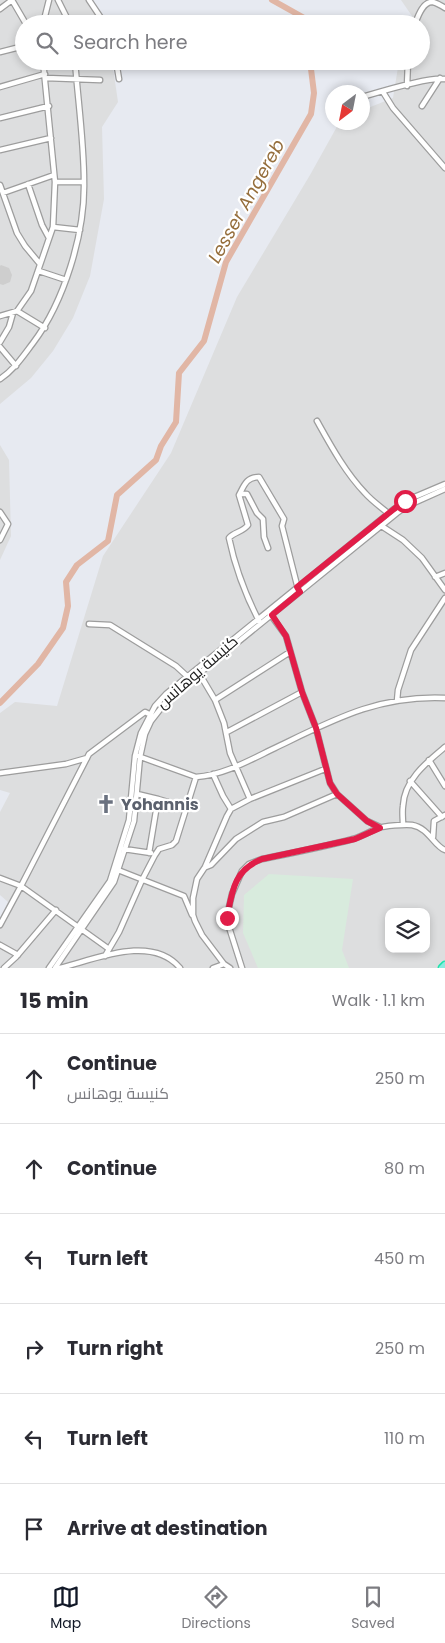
<!DOCTYPE html>
<html lang="en">
<head>
<meta charset="utf-8">
<style>
  :root { --surface:#fff; --page:#f2f2f3; --text:#2b2b33; --muted:#7c7c81; --line:#e1e1e2; --accent:#111827 }
  body { margin:0; font-family:Poppins,Cairo,sans-serif; background:var(--page); color:var(--text) }
  .controls { position:absolute; right:15px; bottom:15px; display:grid; overflow:hidden; border-radius:10px; box-shadow:0 2px 8px #0003 }
  .controls button { width:45px; height:45px; display:grid; place-items:center; padding:0; border:0; border-bottom:1px solid var(--line); background:var(--surface); color:var(--text); font:25px sans-serif }
  .compass { position:absolute; left:325px; top:85px; width:45px; height:45px; border-radius:50%; background:var(--surface); box-shadow:0 2px 8px #0003; rotate:212deg }
  .stop { position:absolute; width:15px; height:15px; margin:-11px; border:4px solid #e11d48; border-radius:50%; background:#fff }
  .stop.end { background:#e11d48; border-color:#fff; box-shadow:0 1px 5px #0008 }
  .list { margin:0; padding:0; list-style:none }
  h2 { display:flex; justify-content:space-between; align-items:center; height:65px; margin:0; padding:0 20px; font-size:21px }
  h2 small { font-size:16px; font-weight:400; color:var(--muted) }
  .list li { display:grid; grid-template-columns:32px 1fr auto; gap:15px; align-items:center; box-sizing:border-box; height:90px; padding:0 20px; border-top:1px solid var(--line) }
  .list b { display:block; font-size:19px; white-space:nowrap }
  .list p { margin:0; font-size:16px; white-space:nowrap; color:var(--muted) }
  .list em { font-size:16px; font-style:normal; color:var(--muted) }
  .icon { flex:none; width:28px; height:28px; fill:none; stroke:currentColor; stroke-width:2; stroke-linecap:round; stroke-linejoin:round }
  .map { position:relative; flex:none; width:445px; height:968px; overflow:hidden }
  .search { position:absolute; background:var(--surface); box-shadow:0 2px 8px #0003; left:15px; right:15px; top:15px; height:55px; display:flex; align-items:center; gap:12px; box-sizing:border-box; padding:0 18px; border-radius:28px; color:var(--muted); font-size:19px }
  .sheet { height:605px; background:var(--surface) }
  nav { display:flex; justify-content:space-around; align-items:center; box-sizing:border-box; height:70px; border-top:1px solid var(--line); background:var(--surface); font-size:14px; color:var(--muted) }
  nav a { display:grid; justify-items:center; gap:2px }
  nav .on { color:var(--accent) }
  .map>svg:first-child { display:block }
</style>
</head>
<body>
<div class="map">
<svg width="445" height="968" viewBox="0 0 445 968">
  <rect width="100%" height="100%" fill="#e7eaf1"/>
  <path fill="#dddedf" fill-rule="evenodd" d="M 0,0 L 90,0 L 89,5 L 103,24 L 24,24 L 24,61 L 112,61 L 118,102 L 102,127 L 104,199 L 90,276 L 73,318 L 53,351 L 31,378 L 0,404 Z
    M 401,0 L 445,0 L 445,968 L 0,968 L 0,918 L 8,902 L 0,895 L 0,812 L 10,793 L 0,790 L 0,713 L 15,702 L 57,706 L 103,556 L 171,453 L 237,297 L 310,175 L 339,123 L 362,122 L 363,110 L 393,98 L 399,61 L 421,61 L 421,24 L 409,24 L 412,16 ZM 389,912 L 426,912 L 426,949 L 389,949 Z
    M 0,445 L 9,460 L 11,536 L 0,560 Z"/>
  <path fill="#d8ebdd" d="M 269,874 L 353,879 L 342,950 L 349,968 L 258,968 L 243,933 L 244,895 Z"/>
  <path fill="#cecece" d="M 1,265 L 9,268 L 12,275 L 10,282 L 3,285 L 0,284 L 0,266 Z"/>
  <g fill="none" stroke-linecap="round" stroke-linejoin="round">
    <path stroke="#e1b6a5" stroke-width="6" d="M 272,0 L 315,24
      M 0,703 L 38,664 L 63,628 L 68,606 L 66,582 L 77,565 L 108,541 L 117,495 L 156,460 L 161,446 L 176,422 L 179,373 L 204,341 L 226,262 L 311,114 L 314,93 L 310,61"/>
    <g stroke="#9d9d9d" stroke-width="7">
      <path id="minor" d="M 58,0 L 70,24
        M 89,0 L 105,24
        M 0,9 L 12,0 L 26,24
        M 43,24 L 49,0
        M 415,24 C 418,16 423,1 433,2 C 437,3 442,6 445,8
        M 0,52 L 24,46
        M 116,61 L 119,79
        M 46,78 L 100,80
        M 407,86 L 408,61
        M 0,87 L 45,74
        M 383,92 L 393,108 L 445,168
        M 362,97 C 379,92 430,76 445,79
        M 422,106 L 440,78
        M 0,118 L 49,106
        M 0,150 L 51,138
        M 55,182 L 84,182
        M 28,184 L 42,225 L 49,238
        M 0,185 L 17,233 L 25,246 L 40,264
        M 3,193 L 54,175
        M 53,227 L 80,230
        M 39,271 L 66,280
        M 17,311 L 45,328
        M 0,316 L 17,311 L 31,291 L 53,227 L 55,182 L 43,61
        M 0,342 L 9,327 L 13,313
        M 0,347 L 16,366
        M 0,379 C 14,370 23,356 33,343 C 64,302 85,234 84,182 C 84,142 78,101 75,61
        M 317,421 C 331,446 345,472 365,493 C 372,501 381,507 389,514
        M 240,494 L 247,494 L 257,513 L 263,519 L 264,537 L 268,548
        M 0,512 L 8,524 L 0,540
        M 380,525 L 403,540 L 422,558 L 445,590
        M 435,577 L 445,573
        M 270,614 L 286,636 L 302,692 L 316,728 L 330,783 L 337,794 L 367,821 L 380,827
        M 259,621 C 245,594 235,567 229,538 C 234,532 243,532 248,525 L 239,495 C 244,486 246,477 259,477 L 284,519 L 282,526 L 298,589
        M 89,624 L 110,625 L 176,666 L 189,678
        M 199,673 L 215,700 L 224,723 L 230,753 L 250,799
        M 215,700 L 290,652
        M 397,701 L 398,690 L 411,650 L 445,598
        M 227,732 L 302,692
        M 138,756 L 196,777 C 224,775 250,760 275,748 C 333,720 378,695 445,698
        M 429,760 L 445,786
        M 0,773 L 66,764 L 87,758
        M 213,774 L 223,796 L 231,809
        M 410,781 L 442,817
        M 137,794 L 158,799
        M 403,825 C 403,819 402,812 403,806 C 404,780 427,762 445,747
        M 433,837 L 434,821 L 445,815
        M 124,849 L 151,853
        M 149,853 L 158,799 L 185,807
        M 206,867 L 211,865 L 236,839 L 263,822 L 284,817 L 337,794
        M 118,870 L 184,896 L 192,915
        M 0,878 L 21,886 L 0,925
        M 0,945 L 18,955
        M 109,949 L 21,886 L 89,754 L 145,712 L 151,715
        M 105,956 L 119,932 L 142,880 L 155,855 L 159,849 L 172,845 L 176,841 L 196,777
        M 224,964 L 230,968
        M 4,968 L 16,957 L 56,910
        M 49,968 L 110,881 L 129,820 L 135,756 L 141,733 L 155,706 L 166,694 L 394,509 L 405,501 L 445,484
        M 55,968 L 114,882 L 134,821 L 140,757 L 145,734 L 151,721 L 169,698 L 397,513 L 407,506 L 445,489
        M 60,968 C 96,959 152,934 180,968
        M 213,968 L 224,964 L 202,935 L 195,921 L 193,915 L 193,898 L 197,879 L 205,867 L 227,816 L 231,809 L 250,799 L 325,769
        M 242,968 L 228,924 L 229,907 L 232,894 L 242,871 L 249,864 L 262,859 C 292,853 323,847 353,839 C 361,837 369,832 378,828 C 384,826 405,824 412,825 C 429,828 434,846 445,850"/>
    </g>
    <g stroke="#1fe4ac" stroke-width="9">
      <path id="highway" d="M 442,968 L 445,965"/>
    </g>
    <use href="#minor" stroke="#fff" stroke-width="4.5"/>
    <use href="#highway" stroke="#8becdf" stroke-width="6"/>
  </g>
  <g fill="none" stroke-linecap="round" stroke-linejoin="round">
    <path stroke="#e11d48" stroke-width="6" d="M 227,918 C 232,891 234,870 262,859 L 355,839 L 380,828 L 367,821 L 337,794 L 330,783 L 316,728 L 302,692 L 286,636 L 272,615 L 300,592 L 297,587 L 394,509 L 405,501"/>
  </g>
  <defs>
    <g id="church-bare" transform="scale(1.5)"><path d="M-1.2-6h2.4v3.5h3.3v2.4h-3.3V6h-2.4V-.1h-3.3v-2.4h3.3Z" fill="#6b7280" stroke="#fff" stroke-width="2.5" paint-order="stroke"/></g>
  </defs>
  <g fill-rule="evenodd">
    <use href="#church-bare" x="106" y="804"/>
  </g>
  <g text-anchor="middle" dominant-baseline="central" stroke-width="4.5" stroke-linejoin="round" paint-order="stroke">
    <g font-size="16" fill="#202020" stroke="#fff">
      <text transform="translate(197 672) rotate(-41)">كنيسة يوهانس</text>
    </g>
    <g font-size="16" font-weight="bold" fill="#5b616d" stroke="#fff" text-anchor="start">
      <text x="121" y="804">Yohannis</text>
    </g>
    <g font-size="18" font-style="italic" fill="#956e3c" stroke="#fff">
      <text transform="translate(246 201) rotate(-61)">Lesser Angereb</text>
    </g>
  </g>
</svg>
<div class="controls">
<button><svg class="icon" aria-label="layers" viewBox="0 0 24 24"><path d="M12 4l9 5-9 5-9-5zM3 14l9 5 9-5"/></svg></button>
</div>
<svg class="compass" viewBox="-18 -18 36 36"><path d="M0-13l5 13h-10z" fill="#e53935"/><path d="M0 13l5-13h-10z" fill="#7c7c81"/></svg>
<div class="stop" style="left:405px;top:501px"></div>
<div class="stop end" style="left:227px;top:918px"></div>
<div class="search"><svg class="icon" aria-label="search" viewBox="0 0 24 24"><circle cx="10" cy="10" r="6"/><path d="M15 15l6 6"/></svg>Search here</div>
</div>
<section class="sheet">
<h2>15 min<small>Walk · 1.1 km</small></h2>
<ul class="list">
<li><svg class="icon" aria-label="ahead" viewBox="0 0 24 24"><path d="M12 20V5M6 11l6-6 6 6"/></svg><div><b>Continue</b><p>كنيسة يوهانس</p></div><em>250 m</em></li>
<li><svg class="icon" aria-label="ahead" viewBox="0 0 24 24"><path d="M12 20V5M6 11l6-6 6 6"/></svg><div><b>Continue</b></div><em>80 m</em></li>
<li><svg class="icon" aria-label="left" viewBox="0 0 24 24"><path d="M17 20v-9H6M10 6l-5 5 5 5"/></svg><div><b>Turn left</b></div><em>450 m</em></li>
<li><svg class="icon" aria-label="right" viewBox="0 0 24 24"><path d="M7 20v-9h11M14 6l5 5-5 5"/></svg><div><b>Turn right</b></div><em>250 m</em></li>
<li><svg class="icon" aria-label="left" viewBox="0 0 24 24"><path d="M17 20v-9H6M10 6l-5 5 5 5"/></svg><div><b>Turn left</b></div><em>110 m</em></li>
<li><svg class="icon" aria-label="arrive" viewBox="0 0 24 24"><path d="M6 21V4h12l-3 4 3 4H6"/></svg><div><b>Arrive at destination</b></div></li>
</ul>
</section>
<nav>
<a class="on"><svg class="icon" aria-label="map" viewBox="0 0 24 24"><path d="M3 6l6-2 6 2 6-2v14l-6 2-6-2-6 2zM9 4v14M15 6v14"/></svg>Map</a>
<a><svg class="icon" aria-label="directions" viewBox="0 0 24 24"><path d="M12 3l9 9-9 9-9-9zM9 14v-3h6M13 9l2 2-2 2"/></svg>Directions</a>
<a><svg class="icon" aria-label="saved" viewBox="0 0 24 24"><path d="M7 4h10v16l-5-4-5 4z"/></svg>Saved</a>
</nav>
</body>
</html>
